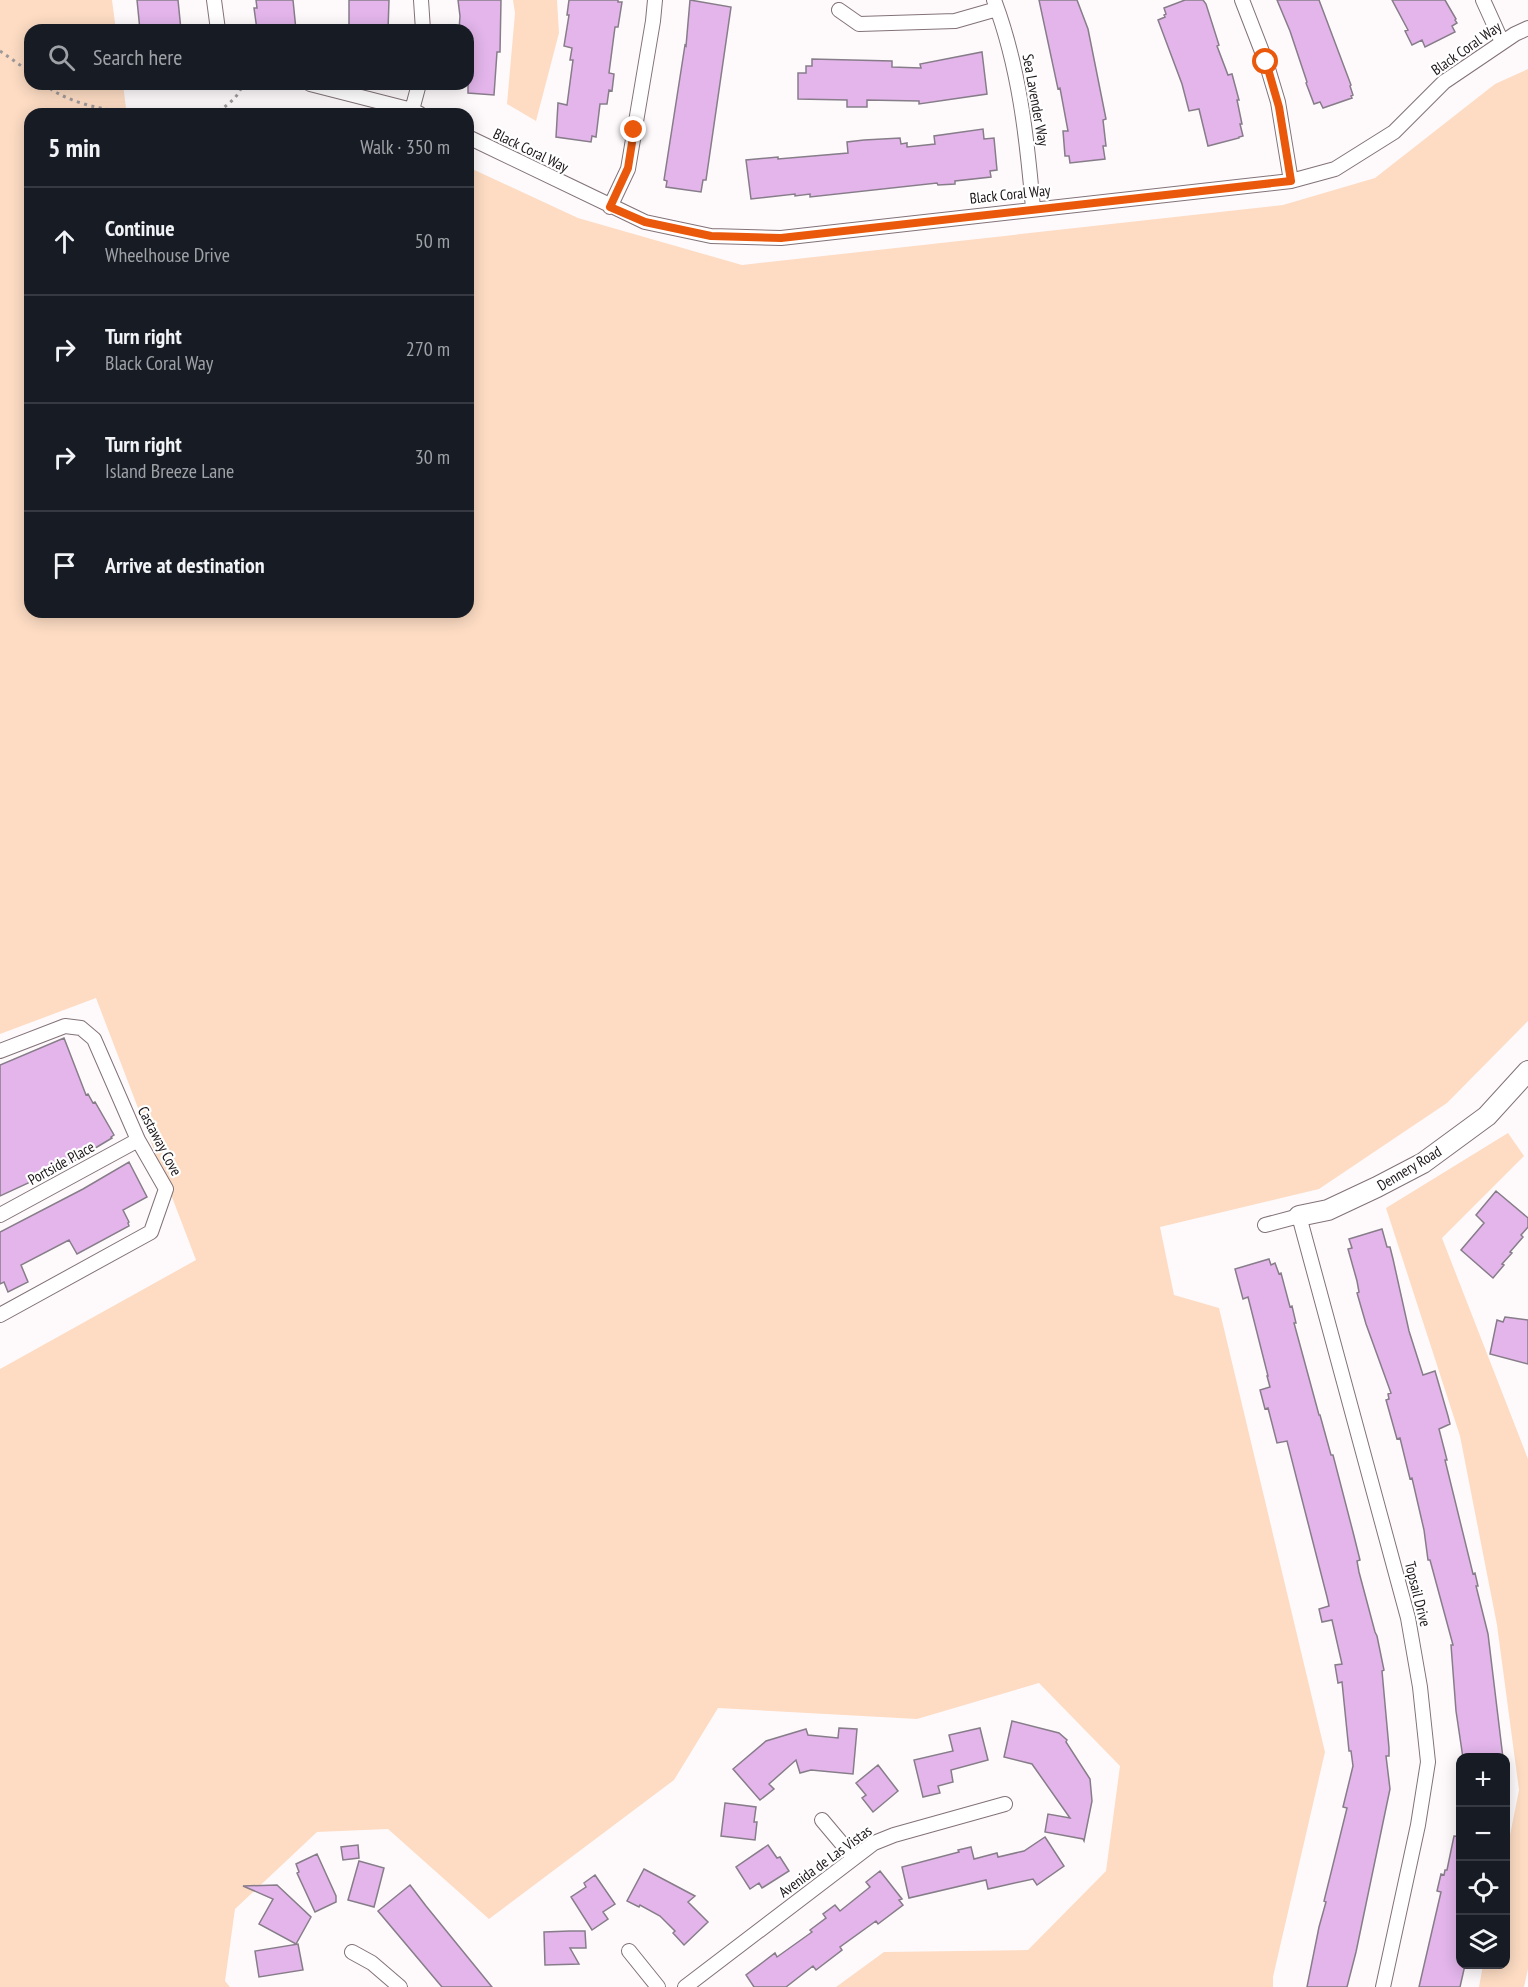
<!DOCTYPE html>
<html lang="en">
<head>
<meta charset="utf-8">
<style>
  :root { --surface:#171b24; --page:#20242c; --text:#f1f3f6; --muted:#9ea1a6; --line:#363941 }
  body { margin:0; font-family:"PT Sans Narrow",sans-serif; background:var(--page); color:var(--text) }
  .controls { position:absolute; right:18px; bottom:18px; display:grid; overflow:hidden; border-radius:12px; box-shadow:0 3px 15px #0003 }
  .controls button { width:54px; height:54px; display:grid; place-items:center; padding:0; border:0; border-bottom:2px solid var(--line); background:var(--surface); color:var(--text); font:30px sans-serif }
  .stop { position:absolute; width:18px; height:18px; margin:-14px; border:4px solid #ea580c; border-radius:50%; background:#fff }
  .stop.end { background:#ea580c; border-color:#fff; box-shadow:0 2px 6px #0008 }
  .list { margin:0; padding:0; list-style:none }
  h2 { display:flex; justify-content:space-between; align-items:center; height:78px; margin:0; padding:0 24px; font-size:26px }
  h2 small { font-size:20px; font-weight:400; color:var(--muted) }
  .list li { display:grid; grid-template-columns:39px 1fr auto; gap:18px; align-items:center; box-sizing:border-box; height:108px; padding:0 24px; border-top:2px solid var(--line) }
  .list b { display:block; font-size:22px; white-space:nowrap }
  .list p { margin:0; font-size:20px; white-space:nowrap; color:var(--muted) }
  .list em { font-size:20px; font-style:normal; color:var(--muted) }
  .icon { flex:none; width:33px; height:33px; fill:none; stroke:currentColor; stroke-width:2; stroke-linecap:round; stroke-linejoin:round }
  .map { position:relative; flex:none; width:1528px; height:1987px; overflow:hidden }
  .search { position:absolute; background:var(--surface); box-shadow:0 3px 15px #0003; left:24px; top:24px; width:450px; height:66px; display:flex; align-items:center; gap:15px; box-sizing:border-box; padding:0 21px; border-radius:18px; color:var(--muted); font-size:22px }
  .panel { position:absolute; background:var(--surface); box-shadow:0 3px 15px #0003; left:24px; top:108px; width:450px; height:510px; border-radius:18px }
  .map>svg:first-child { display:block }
</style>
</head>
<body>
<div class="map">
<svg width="1528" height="1987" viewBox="0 0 1528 1987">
  <rect width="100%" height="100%" fill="#fefafc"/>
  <path fill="#fddcc3" d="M 0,0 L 112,0 L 116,30 L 30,30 L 30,84 L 123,84 L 126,108 L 204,114 L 30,114 L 30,612 L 468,612 L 468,167 L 578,218 L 742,265 L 1283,205 L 1375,178 L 1495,84 L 1528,69 L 1528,1021 L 1447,1103 L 1319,1189 L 1160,1227 L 1174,1295 L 1219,1308 L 1325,1752 L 1273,1977 L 1273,1987 L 836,1987 L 884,1952 L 1028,1950 L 1106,1871 L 1120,1766 L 1039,1683 L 917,1719 L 718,1708 L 674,1780 L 489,1919 L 388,1829 L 317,1832 L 235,1909 L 225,1981 L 230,1987 L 0,1987 L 0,1369 L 196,1260 L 96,998 L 0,1034 Z
    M 513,0 L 557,0 L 559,33 L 536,121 L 507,104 L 515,13 Z
    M 1508,1133 L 1524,1156 L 1442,1238 L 1528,1459 L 1528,1969 L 1524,1987 L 1479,1987 L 1483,1965 L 1506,1964 L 1506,1855 L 1519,1790 L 1497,1625 L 1460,1436 L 1386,1208 Z"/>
  <path fill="#e3b5eb" stroke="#877d89" stroke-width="1.5" d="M 137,0 L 178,0 L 181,30 L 140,30 Z
    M 256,0 L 293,0 L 296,30 L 257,30 L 254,8 L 257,8 Z
    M 349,0 L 389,0 L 388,30 L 349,30 Z
    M 458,0 L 501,0 L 500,52 L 497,52 L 494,95 L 468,93 L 468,30 L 459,30 L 460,16 Z
    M 569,0 L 618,0 L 618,2 L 622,2 L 618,27 L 615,27 L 609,73 L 614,74 L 612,91 L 609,90 L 607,104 L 600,104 L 596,137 L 592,136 L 591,142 L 556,137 L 558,103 L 567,105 L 573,60 L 570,60 L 572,48 L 564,46 L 569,15 L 567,15 Z
    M 690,0 L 731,7 L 706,180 L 703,180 L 701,192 L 666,187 L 667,181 L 664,180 L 685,45 L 686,46 Z
    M 1039,0 L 1077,0 L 1088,29 L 1106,119 L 1103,120 L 1106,146 L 1103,146 L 1105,159 L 1070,163 L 1069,156 L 1065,156 L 1063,131 L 1068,131 L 1060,88 L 1058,89 Z
    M 1185,0 L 1203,0 L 1206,4 L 1219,45 L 1217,46 L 1228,75 L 1232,74 L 1239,100 L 1237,100 L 1242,124 L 1240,124 L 1243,136 L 1239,137 L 1239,138 L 1208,146 L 1199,109 L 1189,111 L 1182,84 L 1158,20 L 1165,17 L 1164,15 L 1166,14 L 1164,8 Z
    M 1277,0 L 1319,0 L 1351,85 L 1350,86 L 1353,95 L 1351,96 L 1352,98 L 1323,108 L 1320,102 L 1314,104 L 1306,83 L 1307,82 L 1290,31 Z
    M 1392,0 L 1445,0 L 1456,19 L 1455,20 L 1457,23 L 1452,26 L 1455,32 L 1425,47 L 1422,40 L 1412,45 L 1405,31 L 1408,30 Z
    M 982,52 L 987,94 L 919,104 L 919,101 L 867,100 L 867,107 L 847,107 L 847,100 L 798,99 L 798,73 L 806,73 L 806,66 L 812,66 L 812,59 L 892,61 L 892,67 L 921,68 L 920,64 Z
    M 983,129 L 984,139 L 994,138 L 997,170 L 990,171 L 991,177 L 955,181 L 955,184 L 938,185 L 937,183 L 810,197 L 810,194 L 795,196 L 795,194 L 751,199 L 746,160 L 778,157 L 778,159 L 848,153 L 847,142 L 864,140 L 900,138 L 901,144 L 907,143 L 907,147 L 935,144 L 934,136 Z
    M 64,1038 L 86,1095 L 88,1094 L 93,1103 L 95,1102 L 114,1135 L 111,1137 L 112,1138 L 67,1165 L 0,1196 L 0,1065 Z
    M 129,1162 L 147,1197 L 123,1210 L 129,1222 L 128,1223 L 129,1226 L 77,1254 L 69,1240 L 21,1265 L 28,1282 L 8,1292 L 4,1282 L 0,1284 L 0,1232 L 83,1189 Z
    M 1496,1191 L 1528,1218 L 1528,1227 L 1521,1235 L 1523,1237 L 1510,1252 L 1512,1253 L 1502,1264 L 1504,1265 L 1493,1278 L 1461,1250 L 1484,1223 L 1476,1215 Z
    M 1382,1229 L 1387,1247 L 1390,1247 L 1393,1259 L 1409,1331 L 1423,1375 L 1435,1371 L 1448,1416 L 1450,1424 L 1439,1429 L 1447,1460 L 1445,1460 L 1473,1574 L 1475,1573 L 1478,1586 L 1476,1586 L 1488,1634 L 1503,1758 L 1463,1758 L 1456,1711 L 1451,1645 L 1453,1645 L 1430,1560 L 1428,1560 L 1424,1530 L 1412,1478 L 1410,1479 L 1400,1438 L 1397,1439 L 1386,1400 L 1389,1399 L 1388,1394 L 1391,1393 L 1366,1324 L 1357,1293 L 1359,1292 L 1357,1281 L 1348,1249 L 1352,1248 L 1349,1239 Z
    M 1269,1259 L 1271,1265 L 1275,1263 L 1279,1274 L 1281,1273 L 1290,1307 L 1292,1306 L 1296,1323 L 1294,1323 L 1319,1415 L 1320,1415 L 1331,1455 L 1333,1455 L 1353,1532 L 1360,1560 L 1357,1561 L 1359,1572 L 1375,1632 L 1377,1636 L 1384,1670 L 1382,1671 L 1389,1748 L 1389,1756 L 1386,1756 L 1390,1789 L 1356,1952 L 1347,1987 L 1307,1987 L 1319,1927 L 1326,1902 L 1324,1901 L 1347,1808 L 1343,1807 L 1353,1766 L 1351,1751 L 1349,1751 L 1342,1682 L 1338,1683 L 1335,1665 L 1342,1664 L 1332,1620 L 1322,1622 L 1319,1609 L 1329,1606 L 1327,1597 L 1287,1441 L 1277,1443 L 1268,1408 L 1265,1409 L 1260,1390 L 1270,1387 L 1267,1376 L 1268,1376 L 1248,1297 L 1243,1299 L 1235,1269 Z
    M 1505,1317 L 1528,1320 L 1528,1364 L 1490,1354 L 1497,1320 L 1503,1322 Z
    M 1012,1721 L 1059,1733 L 1067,1740 L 1066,1742 L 1090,1779 L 1092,1801 L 1084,1841 L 1083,1839 L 1045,1832 L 1048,1814 L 1070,1818 L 1032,1764 L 1004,1757 Z
    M 839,1728 L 857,1729 L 853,1774 L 811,1770 L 800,1773 L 796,1760 L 769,1784 L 774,1789 L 760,1800 L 733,1769 L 766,1741 L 806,1729 L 808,1735 L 838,1738 Z
    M 980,1728 L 988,1760 L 951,1770 L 953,1782 L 938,1786 L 940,1793 L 923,1797 L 914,1760 L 953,1751 L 949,1735 Z
    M 878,1765 L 898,1791 L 873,1812 L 862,1798 L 866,1795 L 856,1783 Z
    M 725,1803 L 756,1807 L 754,1822 L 757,1822 L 755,1840 L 721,1836 Z
    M 1454,1836 L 1461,1837 L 1461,1965 L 1465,1965 L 1460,1987 L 1419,1987 L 1441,1892 L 1437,1891 L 1441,1874 L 1444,1875 L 1445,1870 L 1447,1870 Z
    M 1045,1837 L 1064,1866 L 1037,1885 L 1033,1879 L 988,1889 L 986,1880 L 909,1898 L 902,1867 L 959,1852 L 958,1850 L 971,1847 L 974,1859 L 997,1853 L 998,1857 L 1024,1851 Z
    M 358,1845 L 359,1858 L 343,1860 L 341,1847 Z
    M 768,1845 L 777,1858 L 780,1857 L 789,1871 L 762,1888 L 759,1883 L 750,1889 L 736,1867 Z
    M 317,1854 L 336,1896 L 336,1902 L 315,1912 L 297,1873 L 299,1872 L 296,1864 Z
    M 359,1861 L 384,1868 L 374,1907 L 348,1900 Z
    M 644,1869 L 695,1896 L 688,1902 L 708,1922 L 684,1945 L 673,1933 L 675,1931 L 660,1916 L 640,1905 L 639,1907 L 627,1901 Z
    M 880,1871 L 902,1899 L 899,1900 L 903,1905 L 878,1924 L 876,1921 L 840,1947 L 842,1950 L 816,1970 L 813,1966 L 786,1987 L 754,1987 L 746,1975 L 775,1953 L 777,1957 L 812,1932 L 810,1930 L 826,1918 L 823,1914 L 835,1905 L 840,1911 L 870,1887 L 866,1882 Z
    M 595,1875 L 615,1904 L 603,1912 L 608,1919 L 592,1930 L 571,1897 L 586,1887 L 584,1883 Z
    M 277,1885 L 311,1917 L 296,1944 L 259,1924 L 273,1899 L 243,1886 Z
    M 410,1885 L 426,1906 L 492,1987 L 442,1987 L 378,1911 Z
    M 570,1931 L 585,1931 L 586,1948 L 570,1948 L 579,1964 L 545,1965 L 544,1932 Z
    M 298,1944 L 303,1970 L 259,1977 L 255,1951 Z"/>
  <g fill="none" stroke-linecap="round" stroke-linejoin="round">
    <g stroke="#827278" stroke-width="16">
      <path id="street" d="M 214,0 L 218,30
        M 421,0 L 423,30
        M 994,0 C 1019,66 1027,138 1033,208
        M 1242,0 L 1266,62 L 1278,102 L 1291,181
        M 1483,0 L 1502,42
        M 839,10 L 859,24 L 955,21 L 997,9
        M 310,84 L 412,110 L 420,114
        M 412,110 L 419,84
        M 468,137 L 645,222 L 711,236 L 781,238 L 1291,181 L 1335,169 L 1394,132 L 1444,82 L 1515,34 L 1528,28
        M 610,207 L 628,169 L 653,21 L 655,0
        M 0,1051 L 65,1026 L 81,1028 L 94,1039 L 138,1140 L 166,1189 L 151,1232 L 0,1315
        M 0,1215 L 138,1140
        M 1265,1225 L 1299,1216 L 1408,1618 L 1420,1687 L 1428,1762 L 1418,1825 L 1383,1987
        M 822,1820 L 854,1858
        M 629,1951 L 658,1987
        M 352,1952 L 372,1963 L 400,1987
        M 685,1987 L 874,1843 L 894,1835 L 1005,1804"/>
    </g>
    <g stroke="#827278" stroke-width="22">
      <path id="secondary" d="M 1299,1216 L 1328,1210 L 1377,1187 L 1423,1163 L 1487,1116 L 1528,1071"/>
    </g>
    <path stroke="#9e999b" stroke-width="3" stroke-dasharray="3 4.5" stroke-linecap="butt" d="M 0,51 L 30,72
      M 44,84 C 63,100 94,108 118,111 L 219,111 C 230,103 238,97 243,84"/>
    <use href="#street" stroke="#fff" stroke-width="14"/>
    <use href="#secondary" stroke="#fff" stroke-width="20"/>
  </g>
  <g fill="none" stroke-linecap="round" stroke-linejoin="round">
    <path stroke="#ea580c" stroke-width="8" d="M 634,130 L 628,168 L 610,207 L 645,222 L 711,236 L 781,238 L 1291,181 L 1279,107 L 1266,62"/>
  </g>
  <g text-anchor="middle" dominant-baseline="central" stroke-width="4.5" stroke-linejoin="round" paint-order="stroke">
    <g font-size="15" fill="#1c1618" stroke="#fff">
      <text transform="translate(1466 48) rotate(-35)">Black Coral Way</text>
      <text transform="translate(1036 100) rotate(80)">Sea Lavender Way</text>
      <text transform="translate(531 150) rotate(26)">Black Coral Way</text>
      <text transform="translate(1010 194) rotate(-6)">Black Coral Way</text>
      <text transform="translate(160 1141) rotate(62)">Castaway Cove</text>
      <text transform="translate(61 1163) rotate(-29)">Portside Place</text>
      <text transform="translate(1409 1168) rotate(-31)">Dennery Road</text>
      <text transform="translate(1418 1594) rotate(76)">Topsail Drive</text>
      <text transform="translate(825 1861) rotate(-36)">Avenida de Las Vistas</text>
    </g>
  </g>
</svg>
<div class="controls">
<button>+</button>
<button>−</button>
<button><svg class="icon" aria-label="locate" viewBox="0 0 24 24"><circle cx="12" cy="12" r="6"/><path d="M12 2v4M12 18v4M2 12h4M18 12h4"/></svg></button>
<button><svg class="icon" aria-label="layers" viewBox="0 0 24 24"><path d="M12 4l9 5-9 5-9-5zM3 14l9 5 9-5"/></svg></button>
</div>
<div class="stop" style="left:1266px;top:62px"></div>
<div class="stop end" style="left:634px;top:130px"></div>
<div class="search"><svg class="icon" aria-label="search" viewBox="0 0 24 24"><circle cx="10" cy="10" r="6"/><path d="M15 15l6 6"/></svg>Search here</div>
<section class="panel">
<h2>5 min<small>Walk · 350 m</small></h2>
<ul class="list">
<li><svg class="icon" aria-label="ahead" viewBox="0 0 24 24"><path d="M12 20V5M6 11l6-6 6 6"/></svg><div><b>Continue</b><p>Wheelhouse Drive</p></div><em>50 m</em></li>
<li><svg class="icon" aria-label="right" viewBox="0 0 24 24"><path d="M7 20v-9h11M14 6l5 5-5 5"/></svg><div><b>Turn right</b><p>Black Coral Way</p></div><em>270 m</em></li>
<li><svg class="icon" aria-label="right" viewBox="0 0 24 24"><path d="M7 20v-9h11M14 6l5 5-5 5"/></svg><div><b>Turn right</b><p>Island Breeze Lane</p></div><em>30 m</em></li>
<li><svg class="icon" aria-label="arrive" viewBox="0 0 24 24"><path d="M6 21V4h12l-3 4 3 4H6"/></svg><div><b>Arrive at destination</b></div></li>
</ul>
</section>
</div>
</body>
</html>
